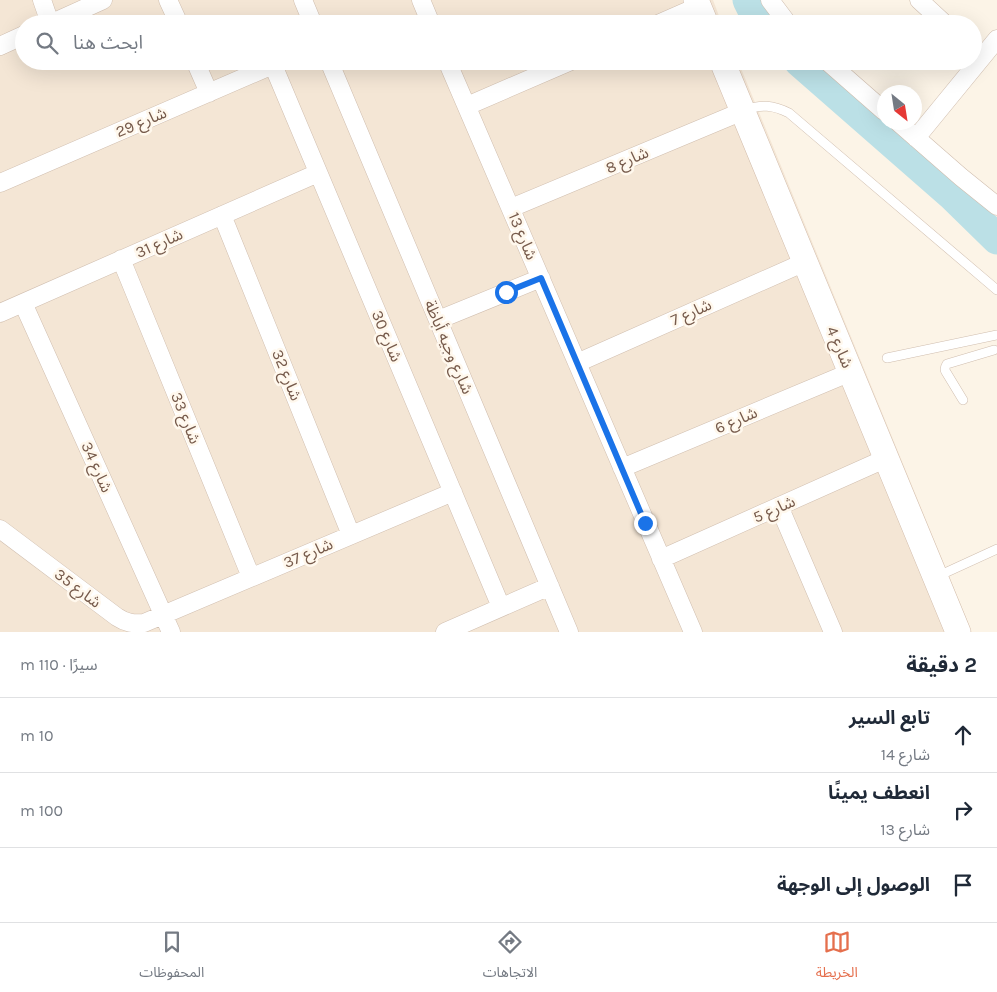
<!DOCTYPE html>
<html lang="ar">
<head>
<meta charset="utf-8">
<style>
  :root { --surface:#fff; --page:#f6f6f7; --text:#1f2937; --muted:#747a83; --line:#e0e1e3; --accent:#e56f4d }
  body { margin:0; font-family:Karla,"Noto Sans Arabic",sans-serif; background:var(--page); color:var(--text); direction:rtl }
  .compass { position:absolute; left:877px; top:85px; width:45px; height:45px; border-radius:50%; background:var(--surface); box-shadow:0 5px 20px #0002; rotate:150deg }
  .stop { position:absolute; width:15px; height:15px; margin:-11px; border:4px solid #1a73e8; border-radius:50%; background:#fff }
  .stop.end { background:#1a73e8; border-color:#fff; box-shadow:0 1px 5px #0008 }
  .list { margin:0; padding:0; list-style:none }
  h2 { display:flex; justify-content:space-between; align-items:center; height:65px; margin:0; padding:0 20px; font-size:21px }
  h2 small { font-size:16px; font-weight:400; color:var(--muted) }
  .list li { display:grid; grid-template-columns:32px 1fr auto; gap:15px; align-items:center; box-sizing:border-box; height:75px; padding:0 20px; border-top:1px solid var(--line) }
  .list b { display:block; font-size:19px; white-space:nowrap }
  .list p { margin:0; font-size:16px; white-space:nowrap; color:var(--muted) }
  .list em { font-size:16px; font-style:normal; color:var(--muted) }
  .icon { flex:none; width:28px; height:28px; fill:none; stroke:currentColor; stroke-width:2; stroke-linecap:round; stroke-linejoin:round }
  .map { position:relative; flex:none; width:997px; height:632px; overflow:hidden; direction:ltr }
  .search { position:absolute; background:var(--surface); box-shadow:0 5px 20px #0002; left:15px; right:15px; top:15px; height:55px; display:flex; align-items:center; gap:12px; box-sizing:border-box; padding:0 18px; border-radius:28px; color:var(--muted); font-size:19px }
  .sheet { height:290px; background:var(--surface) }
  nav { display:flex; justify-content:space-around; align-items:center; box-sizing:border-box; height:70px; border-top:1px solid var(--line); background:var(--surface); font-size:14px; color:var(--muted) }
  nav a { display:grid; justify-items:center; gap:2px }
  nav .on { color:var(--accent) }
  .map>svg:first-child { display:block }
</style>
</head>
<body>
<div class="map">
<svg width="997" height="632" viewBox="0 0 997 632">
  <rect width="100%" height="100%" fill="#fcf4e7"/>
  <path fill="#f4e6d5" d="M 0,0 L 713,0 L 722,24 L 24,24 L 24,61 L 738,61 L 972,632 L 0,632 Z"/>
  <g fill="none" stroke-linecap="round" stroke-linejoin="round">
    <path stroke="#bbe0e6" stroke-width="31" d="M 748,0 L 760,24
      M 799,61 L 951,194 L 997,239"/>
    <g stroke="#d0beaf" stroke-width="10">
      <path id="lane" d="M 744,110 C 762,104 773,105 789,113 L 997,290
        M 887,358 L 997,335
        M 963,400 L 946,372 C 944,369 945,367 947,364 L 994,350
        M 936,577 L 997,549"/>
    </g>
    <g stroke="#d0beaf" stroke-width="19">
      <path id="street" d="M 42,0 L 50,23
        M 168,0 L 179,24
        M 303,0 L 313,24
        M 421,0 L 431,24
        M 770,0 L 788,24
        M 919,0 L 945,24
        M 50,24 L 103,0
        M 658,24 L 699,6
        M 0,46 L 24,35
        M 195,61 L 209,93
        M 329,61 L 569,632
        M 447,61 L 693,632
        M 827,61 L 884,111
        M 273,65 L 501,607
        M 467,106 L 571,61
        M 898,122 L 961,177 L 997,206
        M 916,138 L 997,39
        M 0,183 L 282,61
        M 511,208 L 743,111
        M 222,215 L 351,535
        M 121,259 L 251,577
        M 23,303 L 171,632
        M 0,313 L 318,173
        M 438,320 L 541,278
        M 577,363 L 805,262
        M 622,468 L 851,372
        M 779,506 L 833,632
        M 0,529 L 117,617 C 126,623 133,624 144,623 L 453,492
        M 661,559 L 887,458
        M 445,632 L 550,586"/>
    </g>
    <g stroke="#d3bead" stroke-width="26">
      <path id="secondary" d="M 696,0 L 706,24
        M 722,61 L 958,632"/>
    </g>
    <use href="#lane" stroke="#fff" stroke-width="9"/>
    <use href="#street" stroke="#fff" stroke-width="18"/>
    <use href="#secondary" stroke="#fff" stroke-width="25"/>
  </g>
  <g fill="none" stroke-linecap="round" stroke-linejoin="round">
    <path stroke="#1a73e8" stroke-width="6" d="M 506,292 L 541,278 L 645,523"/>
  </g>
  <g text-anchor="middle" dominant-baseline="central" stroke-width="5" stroke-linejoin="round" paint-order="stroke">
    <g font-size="16" fill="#765a4b" stroke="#fff8ed">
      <text transform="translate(141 122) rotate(-23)">شارع 29</text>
      <text transform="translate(627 160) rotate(-23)">شارع 8</text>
      <text transform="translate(523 236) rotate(67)">شارع 13</text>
      <text transform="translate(159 243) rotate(-24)">شارع 31</text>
      <text transform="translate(691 312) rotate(-24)">شارع 7</text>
      <text transform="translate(387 336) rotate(67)">شارع 30</text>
      <text transform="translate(449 347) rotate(67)">شارع وجيه أباظة</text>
      <text transform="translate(840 347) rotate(67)">شارع 4</text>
      <text transform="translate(287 375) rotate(68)">شارع 32</text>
      <text transform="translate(186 418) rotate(68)">شارع 33</text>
      <text transform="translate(736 420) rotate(-23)">شارع 6</text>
      <text transform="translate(97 467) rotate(66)">شارع 34</text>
      <text transform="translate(774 509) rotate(-24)">شارع 5</text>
      <text transform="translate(308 553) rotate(-23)">شارع 37</text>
      <text transform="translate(78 588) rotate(37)">شارع 35</text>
    </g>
  </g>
</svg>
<svg class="compass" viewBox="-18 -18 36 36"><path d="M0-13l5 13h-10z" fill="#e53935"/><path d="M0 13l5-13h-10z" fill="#747a83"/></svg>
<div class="stop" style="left:506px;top:292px"></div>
<div class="stop end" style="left:645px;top:523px"></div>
<div class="search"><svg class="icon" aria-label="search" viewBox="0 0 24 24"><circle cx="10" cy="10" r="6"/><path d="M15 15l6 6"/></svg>ابحث هنا</div>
</div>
<section class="sheet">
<h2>2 دقيقة<small>سيرًا · 110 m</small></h2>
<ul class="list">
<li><svg class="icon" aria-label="ahead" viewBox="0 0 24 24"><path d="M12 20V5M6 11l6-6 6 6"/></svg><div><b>تابع السير</b><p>شارع 14</p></div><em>10 m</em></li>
<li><svg class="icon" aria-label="right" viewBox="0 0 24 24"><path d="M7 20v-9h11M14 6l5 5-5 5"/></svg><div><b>انعطف يمينًا</b><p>شارع 13</p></div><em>100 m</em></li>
<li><svg class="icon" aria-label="arrive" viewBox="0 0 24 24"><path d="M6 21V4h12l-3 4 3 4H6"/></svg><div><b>الوصول إلى الوجهة</b></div></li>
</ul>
</section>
<nav>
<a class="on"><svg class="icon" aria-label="map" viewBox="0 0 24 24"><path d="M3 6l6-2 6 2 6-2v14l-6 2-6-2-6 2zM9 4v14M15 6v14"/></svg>الخريطة</a>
<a><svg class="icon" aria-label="directions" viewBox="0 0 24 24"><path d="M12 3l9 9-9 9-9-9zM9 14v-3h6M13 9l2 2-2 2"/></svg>الاتجاهات</a>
<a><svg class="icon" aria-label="saved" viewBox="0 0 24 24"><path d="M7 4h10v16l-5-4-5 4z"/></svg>المحفوظات</a>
</nav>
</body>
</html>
